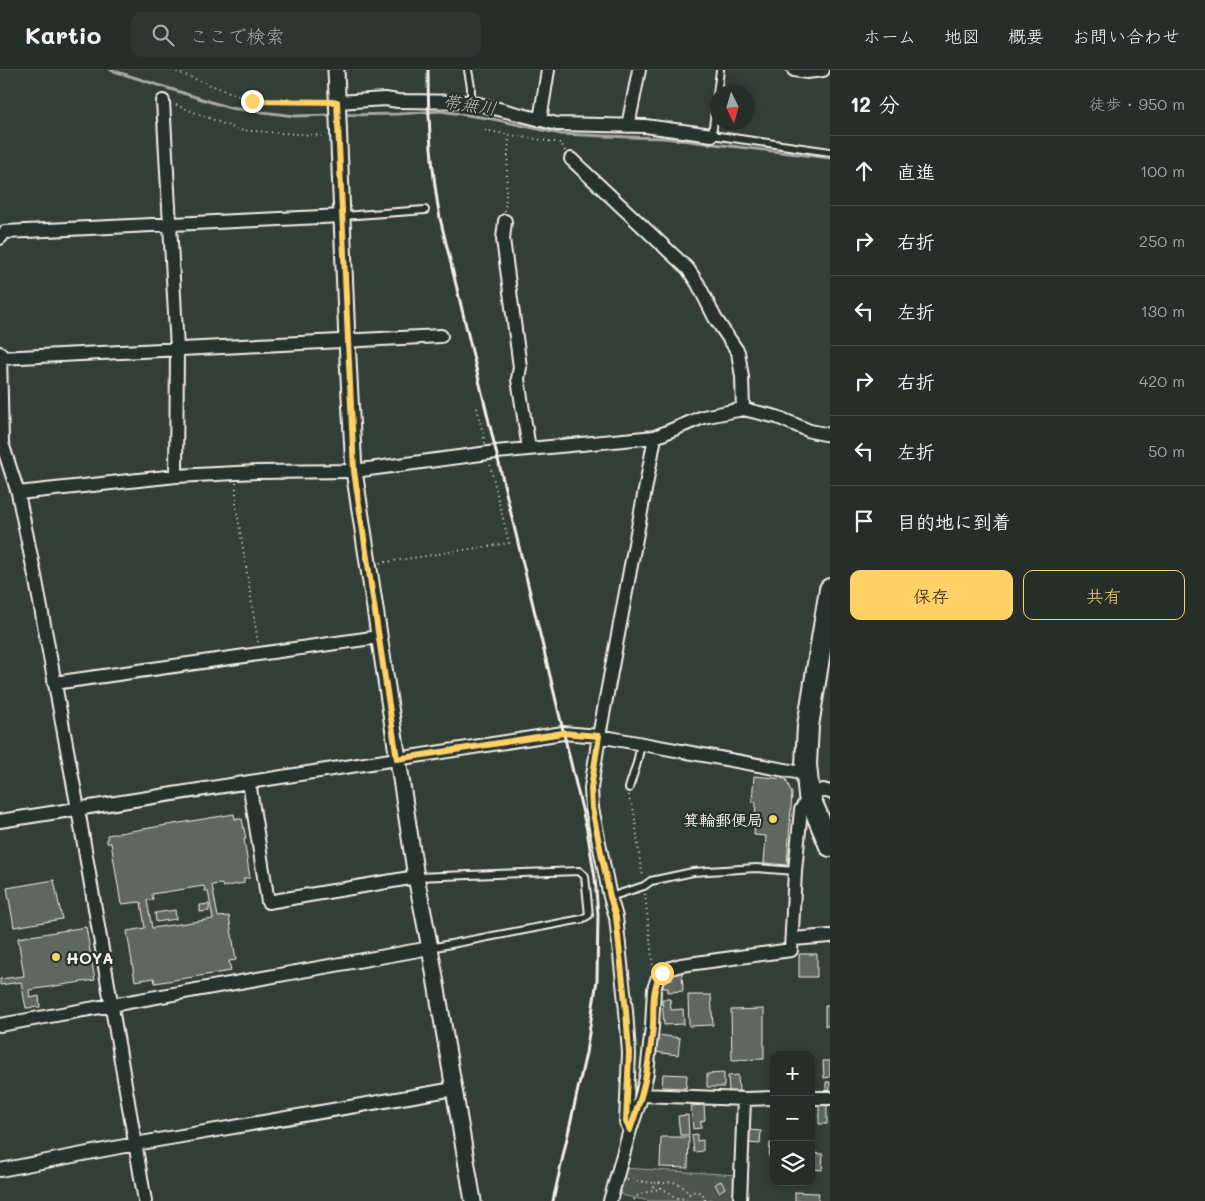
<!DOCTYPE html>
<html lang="ja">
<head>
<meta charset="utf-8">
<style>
  :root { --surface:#262e2a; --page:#2e3632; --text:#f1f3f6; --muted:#a4a8a8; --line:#424a47; --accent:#ffd166 }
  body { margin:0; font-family:Mali,"Klee One",sans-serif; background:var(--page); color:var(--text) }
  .controls { position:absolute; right:15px; bottom:15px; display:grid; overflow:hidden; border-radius:10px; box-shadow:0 2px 8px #0003 }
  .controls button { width:45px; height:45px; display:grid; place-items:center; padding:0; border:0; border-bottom:1px solid var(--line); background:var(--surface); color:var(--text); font:25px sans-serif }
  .compass { position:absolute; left:710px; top:15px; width:45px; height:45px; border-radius:50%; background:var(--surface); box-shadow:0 2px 8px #0003; rotate:175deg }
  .stop { position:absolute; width:15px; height:15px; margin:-11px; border:4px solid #ffd166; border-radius:50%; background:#fff }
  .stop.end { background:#ffd166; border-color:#fff; box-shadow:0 1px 5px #0008 }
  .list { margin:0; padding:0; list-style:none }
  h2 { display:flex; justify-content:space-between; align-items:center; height:65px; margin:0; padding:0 20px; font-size:21px }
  h2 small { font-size:16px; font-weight:400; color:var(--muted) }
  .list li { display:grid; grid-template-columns:32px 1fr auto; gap:15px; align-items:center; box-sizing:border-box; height:70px; padding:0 20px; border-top:1px solid var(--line) }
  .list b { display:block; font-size:19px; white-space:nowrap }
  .list em { font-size:16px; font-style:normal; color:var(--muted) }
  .actions { display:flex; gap:10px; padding:15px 20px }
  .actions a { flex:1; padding:11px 0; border:1px solid var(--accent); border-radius:10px; text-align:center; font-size:18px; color:var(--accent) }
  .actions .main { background:var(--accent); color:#111 }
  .icon { flex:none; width:28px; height:28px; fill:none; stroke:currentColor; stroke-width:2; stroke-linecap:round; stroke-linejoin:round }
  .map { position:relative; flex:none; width:830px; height:1131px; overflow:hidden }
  header { display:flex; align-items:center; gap:30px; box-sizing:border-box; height:70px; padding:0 25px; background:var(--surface); border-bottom:1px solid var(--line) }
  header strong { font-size:24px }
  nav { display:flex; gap:28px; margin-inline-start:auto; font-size:18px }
  .search { width:350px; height:45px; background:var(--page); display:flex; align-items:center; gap:12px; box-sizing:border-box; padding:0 18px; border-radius:10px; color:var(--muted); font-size:19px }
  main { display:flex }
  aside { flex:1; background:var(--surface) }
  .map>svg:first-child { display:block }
</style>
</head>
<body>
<header>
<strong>Kartio</strong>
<div class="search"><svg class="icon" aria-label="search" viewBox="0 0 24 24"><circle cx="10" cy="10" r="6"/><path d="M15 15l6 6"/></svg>ここで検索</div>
<nav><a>ホーム</a><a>地図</a><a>概要</a><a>お問い合わせ</a></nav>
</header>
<main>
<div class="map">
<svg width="830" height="1131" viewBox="0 0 830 1131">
  <rect width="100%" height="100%" fill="#323e38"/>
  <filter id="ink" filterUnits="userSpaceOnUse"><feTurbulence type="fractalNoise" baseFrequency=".02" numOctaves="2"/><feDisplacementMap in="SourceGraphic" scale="10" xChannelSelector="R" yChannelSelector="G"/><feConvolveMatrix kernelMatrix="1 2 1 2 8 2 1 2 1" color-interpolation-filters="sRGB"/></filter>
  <g filter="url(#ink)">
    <path fill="#4c564f" stroke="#a0a49c" d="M 623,1098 L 738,1105 L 736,1131 L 650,1131 L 625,1126 L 622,1125 L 620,1121 L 625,1107 L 620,1106 Z"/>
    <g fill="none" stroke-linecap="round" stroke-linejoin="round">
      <path stroke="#a6a9a1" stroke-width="3" d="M 111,0 L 230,38 L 295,46 L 333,45
        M 342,45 L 398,44 L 441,41 L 493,49 L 561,64 L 629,67 L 664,68 L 830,88"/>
    </g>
    <path fill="#5f6861" stroke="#f4f1e8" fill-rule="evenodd" d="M 754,706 L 786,709 L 792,724 L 787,795 L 764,793 L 766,766 L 754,765 L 756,732 L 752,732 Z
      M 234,744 L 235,749 L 242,749 L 246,769 L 244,769 L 250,808 L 244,808 L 244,813 L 223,817 L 222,814 L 212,815 L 218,847 L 229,846 L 236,890 L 229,891 L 231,901 L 155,913 L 154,908 L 135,911 L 127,861 L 145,858 L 141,832 L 121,834 L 111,773 L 107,773 L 107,765 ZM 204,816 L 205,821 L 208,821 L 213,849 L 152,858 L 147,830 L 153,830 L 152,824 Z
      M 54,810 L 62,849 L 14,857 L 7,818 Z
      M 209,834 L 209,841 L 200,842 L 200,835 Z
      M 175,840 L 176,849 L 156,852 L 155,843 Z
      M 86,857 L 95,910 L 29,920 L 30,928 L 39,926 L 40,937 L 26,938 L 21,912 L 0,915 L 0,909 L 24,906 L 18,868 Z
      M 799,884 L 817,884 L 817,907 L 799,907 Z
      M 682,902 L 683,921 L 668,922 L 668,918 L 663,918 L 662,910 L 672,909 L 672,903 Z
      M 688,925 L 711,925 L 713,955 L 689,956 Z
      M 662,929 L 670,929 L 671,940 L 683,939 L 684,954 L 664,955 Z
      M 825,936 L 830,936 L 830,956 L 825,956 Z
      M 764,939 L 764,989 L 732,990 L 731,940 Z
      M 658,965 L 680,968 L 678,985 L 655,982 Z
      M 823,991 L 830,991 L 830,1007 L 824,1008 Z
      M 724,1003 L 724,1017 L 707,1017 L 707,1004 Z
      M 663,1004 L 687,1005 L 686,1018 L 662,1017 Z
      M 738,1005 L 739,1021 L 729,1022 L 728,1006 Z
      M 826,1012 L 830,1012 L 830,1020 L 826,1021 Z
      M 814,1032 L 815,1046 L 811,1046 L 811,1033 Z
      M 819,1032 L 827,1032 L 827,1054 L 819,1054 Z
      M 704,1035 L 705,1050 L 701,1051 L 701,1058 L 693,1059 L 691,1036 Z
      M 688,1045 L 689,1065 L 680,1065 L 678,1046 Z
      M 749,1060 L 761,1061 L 760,1074 L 748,1073 Z
      M 697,1064 L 697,1071 L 703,1070 L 703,1081 L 694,1082 L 692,1065 Z
      M 661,1067 L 689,1067 L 688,1098 L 660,1097 Z
      M 770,1073 L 774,1073 L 774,1087 L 769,1087 Z
      M 811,1083 L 823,1084 L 822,1100 L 814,1099 L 814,1102 L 811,1102 Z
      M 721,1111 L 725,1118 L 719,1122 L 715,1114 Z
      M 795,1122 L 819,1123 L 818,1131 L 795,1131 Z"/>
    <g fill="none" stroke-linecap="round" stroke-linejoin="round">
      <g stroke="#f4f1e8" stroke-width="10">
        <path id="service" d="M 468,0 L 471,17 L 471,32
          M 720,0 L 712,65 L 830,82
          M 343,146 L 425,140
          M 629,718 L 637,693 L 641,674
          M 416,807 L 579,801 L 585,806 L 589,845 L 582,849 L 430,878
          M 610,827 L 644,816 L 651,811 L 693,802 L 756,798 L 795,801"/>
      </g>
      <g stroke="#f4f1e8" stroke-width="16">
        <path id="minor" d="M 794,0 L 807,2 L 823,0
          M 163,31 L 177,279 L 176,406
          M 337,32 L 385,29 L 398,31 L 471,32 L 557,54 L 645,56 L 712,65
          M 540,50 L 548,0
          M 628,56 L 639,0
          M 571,89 L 688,199 L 698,214 L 715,248 L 738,282 L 742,307 L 743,339
          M 505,151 L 503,169 L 520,297 L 518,309 L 529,379
          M 0,168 L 5,162 L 342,146
          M 0,283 L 2,373 L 18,423 L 36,511 L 78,739 L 145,1131
          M 0,288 L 441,266
          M 18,423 L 176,406 L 257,402 L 354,401 L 496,382 L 655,367 L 703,347 L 743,339 L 777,347 L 810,361 L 830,365
          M 54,613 L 379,567
          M 249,712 L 268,832 L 416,807
          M 0,751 L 563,663 L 599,666 L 807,704
          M 793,869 L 830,866
          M 0,955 L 430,878
          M 642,1025 L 744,1029 L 774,1028
          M 811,1028 L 830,1028
          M 630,1060 L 626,1052 L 629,983 L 626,941 L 616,847 L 610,827 L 592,738 L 591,718 L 599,666 L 655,367
          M 0,1100 L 135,1074 L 454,1019
          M 610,1131 L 630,1060 L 642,1025 L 647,1003 L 652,957 L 654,919 L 657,910 L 662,903 L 671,898 L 681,895 L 791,880 L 795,801 L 801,740 L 809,726 L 823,720 L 830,722
          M 740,1131 L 744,1029"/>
      </g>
      <g stroke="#f4f1e8" stroke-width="19">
        <path id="tertiary" d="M 336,0 L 347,271 L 354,401 L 416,807 L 430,878 L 473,1131"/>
      </g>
      <g stroke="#f4f1e8" stroke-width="24">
        <path id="trunk" d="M 830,519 L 808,656 L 806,694 L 809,726 L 830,776"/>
      </g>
      <path stroke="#f4f1e8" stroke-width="2" stroke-dasharray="1 4" stroke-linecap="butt" d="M 172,0 L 252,31 L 324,32
        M 176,35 L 239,60 L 326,66
        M 485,60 L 509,65 L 561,73 L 565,81
        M 505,141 L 509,66
        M 477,338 L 485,373
        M 236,413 L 236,435 L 258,572
        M 380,493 L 509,473 L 490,395
        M 629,725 L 629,729 L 634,741 L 640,791 L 643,806
        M 645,824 L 653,896
        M 627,1110 L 654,1113
        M 659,1112 C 664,1114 667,1112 672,1112 C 680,1113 685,1118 689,1125
        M 661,1118 L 661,1114 L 658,1112 L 656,1112 L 653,1116 L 655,1120 L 659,1119 L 661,1118 L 670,1123 L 674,1128 L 687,1129
        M 689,1124 C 694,1120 699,1121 703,1125 L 705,1131
        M 634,1130 L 637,1126 L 655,1119
        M 705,1130 L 714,1130"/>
      <use href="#service" stroke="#26332d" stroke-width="6"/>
      <use href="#minor" stroke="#26332d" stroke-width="12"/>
      <use href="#tertiary" stroke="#26332d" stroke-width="15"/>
      <use href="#trunk" stroke="#26332d" stroke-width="20"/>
      <path stroke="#f4f1e8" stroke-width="3" d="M 428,0 C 428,50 431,98 440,148 L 587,760 L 595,808 L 598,844 L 597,910 L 586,983 L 553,1131"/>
    </g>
  </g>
  <g fill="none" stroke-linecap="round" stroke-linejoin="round" filter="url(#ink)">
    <path stroke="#ffd166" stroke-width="6" d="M 252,31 L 337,32 L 354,401 L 397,689 L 563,663 L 599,666 L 591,718 L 592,738 L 610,827 L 616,847 L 626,941 L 629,983 L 626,1052 L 630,1060 C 636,1042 643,1024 646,1005 C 649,988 652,971 653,955 C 654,937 651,918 662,903"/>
  </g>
  <g fill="#ffd166" stroke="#26332d" stroke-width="2">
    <circle cx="773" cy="749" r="5"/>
    <circle cx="56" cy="887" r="5"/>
  </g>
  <g text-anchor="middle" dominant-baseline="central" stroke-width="4.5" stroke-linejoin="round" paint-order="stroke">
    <g font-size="16" font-weight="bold" fill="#f4f1e8" stroke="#26332d" text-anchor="end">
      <text x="763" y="749">箕輪郵便局</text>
      <text x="66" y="887" text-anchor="start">HOYA</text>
    </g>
    <g font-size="18" font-style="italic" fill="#babbb3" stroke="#26332d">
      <text transform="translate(470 34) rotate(9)">帯無川</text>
    </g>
  </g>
</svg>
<div class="controls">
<button>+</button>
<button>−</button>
<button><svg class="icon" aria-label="layers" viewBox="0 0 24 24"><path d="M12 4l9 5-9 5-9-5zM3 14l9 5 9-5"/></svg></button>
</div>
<svg class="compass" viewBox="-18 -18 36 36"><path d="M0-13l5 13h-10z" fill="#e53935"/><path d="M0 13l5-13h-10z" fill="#a4a8a8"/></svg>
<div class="stop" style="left:662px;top:903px"></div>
<div class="stop end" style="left:252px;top:31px"></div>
</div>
<aside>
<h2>12 分<small>徒歩 · 950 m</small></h2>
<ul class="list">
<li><svg class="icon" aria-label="ahead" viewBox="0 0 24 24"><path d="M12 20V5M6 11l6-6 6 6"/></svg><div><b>直進</b></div><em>100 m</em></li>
<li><svg class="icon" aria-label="right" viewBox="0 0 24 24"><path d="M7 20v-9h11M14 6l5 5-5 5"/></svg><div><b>右折</b></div><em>250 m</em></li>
<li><svg class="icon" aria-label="left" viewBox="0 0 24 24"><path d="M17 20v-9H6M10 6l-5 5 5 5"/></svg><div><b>左折</b></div><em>130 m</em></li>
<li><svg class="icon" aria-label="right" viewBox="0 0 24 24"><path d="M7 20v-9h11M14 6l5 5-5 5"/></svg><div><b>右折</b></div><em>420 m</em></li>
<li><svg class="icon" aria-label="left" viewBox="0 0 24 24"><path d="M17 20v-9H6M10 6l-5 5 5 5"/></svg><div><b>左折</b></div><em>50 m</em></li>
<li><svg class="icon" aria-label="arrive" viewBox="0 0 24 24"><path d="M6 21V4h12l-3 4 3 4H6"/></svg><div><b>目的地に到着</b></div></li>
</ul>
<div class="actions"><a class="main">保存</a><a>共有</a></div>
</aside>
</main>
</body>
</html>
